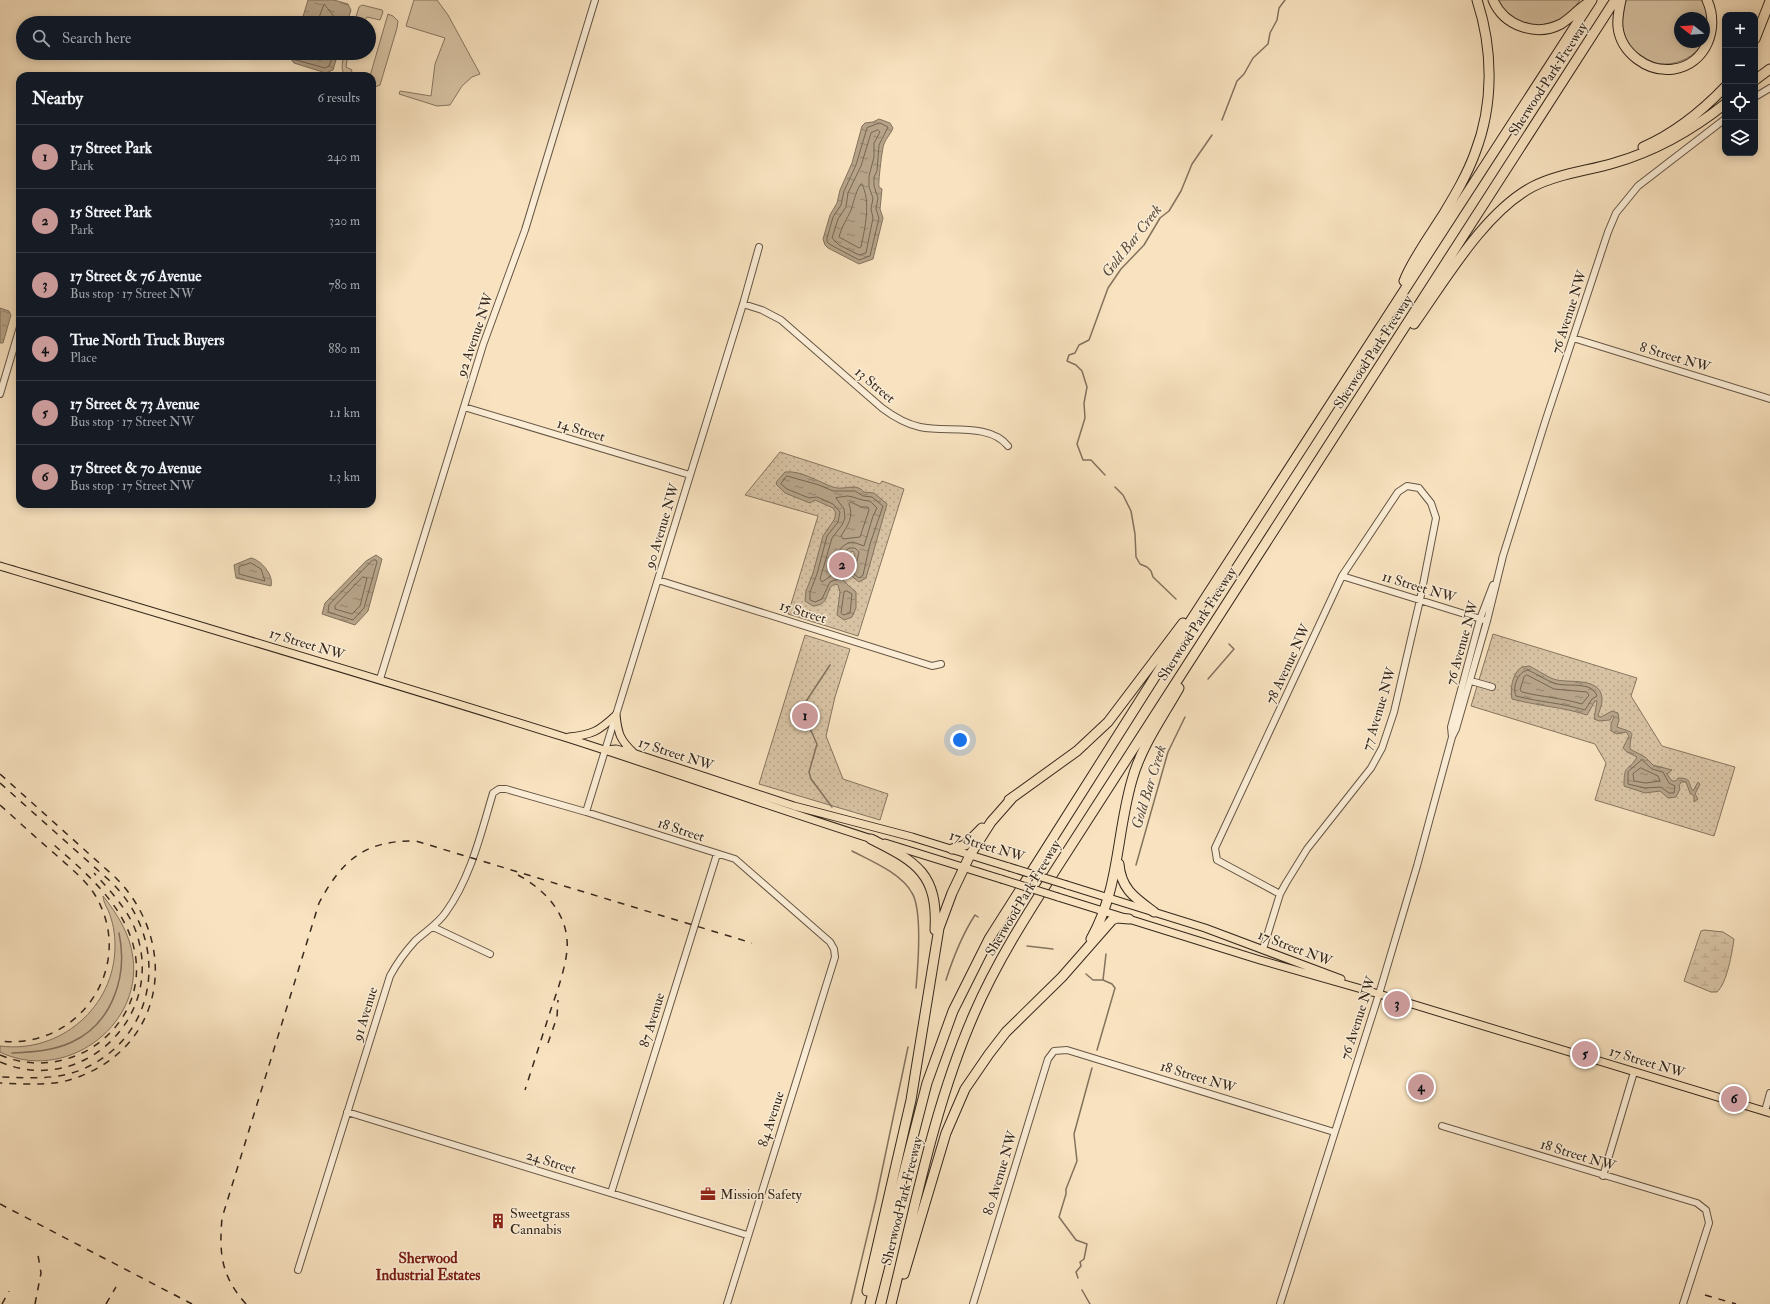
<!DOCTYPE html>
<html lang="en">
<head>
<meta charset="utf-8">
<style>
  :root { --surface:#171b24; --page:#20242c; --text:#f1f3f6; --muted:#9ea1a6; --line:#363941; --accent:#c59692 }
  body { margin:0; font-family:"IM FELL Double Pica",serif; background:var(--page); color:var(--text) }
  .controls { position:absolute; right:12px; top:12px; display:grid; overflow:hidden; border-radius:8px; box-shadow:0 2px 10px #0003 }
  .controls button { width:36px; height:36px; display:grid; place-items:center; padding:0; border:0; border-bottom:1px solid var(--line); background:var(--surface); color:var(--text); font:20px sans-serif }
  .compass { position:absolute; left:1674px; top:12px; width:36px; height:36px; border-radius:50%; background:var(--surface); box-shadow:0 2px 10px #0003; rotate:287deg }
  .you { position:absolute; left:960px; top:740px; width:14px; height:14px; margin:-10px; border:3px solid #fff; border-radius:50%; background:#1a73e8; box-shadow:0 0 0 6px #1a73e833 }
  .badge { display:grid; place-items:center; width:26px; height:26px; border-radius:50%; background:var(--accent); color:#111; font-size:13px; font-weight:700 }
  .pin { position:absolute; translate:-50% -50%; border:2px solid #fff; box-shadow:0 1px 4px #0006 }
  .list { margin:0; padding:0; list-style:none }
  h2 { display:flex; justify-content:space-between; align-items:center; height:52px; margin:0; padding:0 16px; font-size:17px }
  h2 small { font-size:13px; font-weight:400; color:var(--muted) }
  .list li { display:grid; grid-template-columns:26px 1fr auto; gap:12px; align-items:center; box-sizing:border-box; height:64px; padding:0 16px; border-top:1px solid var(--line) }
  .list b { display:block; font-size:15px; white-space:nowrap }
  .list p { margin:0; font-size:13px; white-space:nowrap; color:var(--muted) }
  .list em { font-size:13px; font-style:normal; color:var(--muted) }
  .icon { flex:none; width:22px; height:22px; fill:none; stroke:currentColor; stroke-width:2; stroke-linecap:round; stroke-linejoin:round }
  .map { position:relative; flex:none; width:1770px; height:1304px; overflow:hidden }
  .search { position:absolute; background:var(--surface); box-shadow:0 2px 10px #0003; left:16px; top:16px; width:360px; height:44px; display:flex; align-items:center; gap:10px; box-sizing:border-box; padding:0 14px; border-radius:22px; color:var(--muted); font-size:15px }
  .panel { position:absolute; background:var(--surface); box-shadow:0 2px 10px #0003; left:16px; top:72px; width:360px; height:436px; border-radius:12px }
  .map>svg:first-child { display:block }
</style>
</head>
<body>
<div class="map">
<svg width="1770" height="1304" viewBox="0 0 1770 1304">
  <defs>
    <pattern id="wetland-marsh" width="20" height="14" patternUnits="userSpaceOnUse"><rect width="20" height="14" fill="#d7c2a3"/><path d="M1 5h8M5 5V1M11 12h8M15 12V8" fill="none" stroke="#b9a78c"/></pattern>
    <pattern id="park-dots" width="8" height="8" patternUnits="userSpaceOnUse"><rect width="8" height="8" fill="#d7c2a3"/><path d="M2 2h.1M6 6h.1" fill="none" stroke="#b9a78c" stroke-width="1.8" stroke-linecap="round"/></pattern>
    <pattern id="water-ripples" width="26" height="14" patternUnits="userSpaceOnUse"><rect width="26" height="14" fill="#b6a388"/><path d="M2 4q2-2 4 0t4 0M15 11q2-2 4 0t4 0" fill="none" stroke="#95856e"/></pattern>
  </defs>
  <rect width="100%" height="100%" fill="#f8e2bf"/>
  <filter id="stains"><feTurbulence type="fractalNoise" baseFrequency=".005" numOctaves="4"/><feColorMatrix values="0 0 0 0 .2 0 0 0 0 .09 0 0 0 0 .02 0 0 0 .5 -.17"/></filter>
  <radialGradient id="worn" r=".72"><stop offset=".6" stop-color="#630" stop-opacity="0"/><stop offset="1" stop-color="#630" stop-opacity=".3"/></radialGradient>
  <path fill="#d7c2a3" stroke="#867560" d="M 414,0 L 437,0 L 448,15 L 479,72 L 480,74 L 472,77 L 462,86 L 450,105 L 437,106 L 399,94 L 400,91 L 431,96 L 435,64 L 445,38 L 406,26 Z
    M 1496,0 L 1580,0 L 1572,11 L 1558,21 L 1537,26 L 1513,20 Z
    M 1626,0 L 1703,0 C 1709,13 1708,27 1704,41 L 1704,18 L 1680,18 L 1680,42 L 1703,42 C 1687,71 1642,72 1626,42 C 1619,30 1622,13 1626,0 Z
    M 362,5 L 382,10 L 383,12 L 380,20 L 367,17 L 363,23 L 354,23 L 359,7 Z
    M 388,14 L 393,16 L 398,21 L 397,28 L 380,85 L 375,87 L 372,86 L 372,76 L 370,76 Z
    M 345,53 L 358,53 L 353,55 L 348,54 L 346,67 L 352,70 L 351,75 L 354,76 L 346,76 C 339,69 343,61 345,53 Z
    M 103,896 C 118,915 130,934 133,958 C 142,1028 63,1083 0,1052 L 0,1046 C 60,1054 115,1007 115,946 C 115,933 113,922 108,910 C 106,906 103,901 103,896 Z"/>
  <path fill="url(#wetland-marsh)" stroke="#867560" d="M 1704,930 L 1723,932 L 1734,939 C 1732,953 1727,983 1717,992 L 1711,992 L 1684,981 L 1701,931 Z"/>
  <path fill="url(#park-dots)" stroke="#867560" d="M 780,452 L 880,484 L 882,481 L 904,489 L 858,636 L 788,614 L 818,516 L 745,495 Z
    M 1493,634 L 1637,678 L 1631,696 L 1662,746 L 1735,767 L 1714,836 L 1595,800 L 1606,763 L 1595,744 L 1471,706 Z
    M 805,635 L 850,649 L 835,697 L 826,736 L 843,779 L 888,794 L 880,820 L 759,784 Z"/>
  <path fill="url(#water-ripples)" stroke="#83725d" d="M 308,0 L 334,0 L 348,4 L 351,10 L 347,23 L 301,23 Z
    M 292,53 L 338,53 L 333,70 L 326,73 L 294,63 L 290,58 Z
    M 879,119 L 890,123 L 893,128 C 891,134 886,138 884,144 C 882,148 878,184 879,187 L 882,189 L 880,209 L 883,218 L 873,259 L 859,264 L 828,248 L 825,245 L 823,239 L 830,215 L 837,203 L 840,190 L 852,163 L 862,126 L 865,123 L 873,122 Z
    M 0,308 L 9,311 L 11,315 L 3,343 L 0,343 Z
    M 785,472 C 801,470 818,482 833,487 C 845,491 855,482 864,492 L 874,493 L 887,504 L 866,578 L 859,582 L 849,574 L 850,567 L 855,555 L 853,551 C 848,553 845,557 843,563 C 838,580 845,582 856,592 L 856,608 L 852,617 L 844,620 L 837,615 L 840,592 L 838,585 L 835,584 C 824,588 832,605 813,606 L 805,601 L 806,591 L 813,573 L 823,536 L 834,520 L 836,513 L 833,508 L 815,500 L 810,503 L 785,493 L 776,484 L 777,481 Z
    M 376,555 L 382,559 L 368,611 L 355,625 L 322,614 L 325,603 L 366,561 Z
    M 251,558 C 261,560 274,575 271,586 L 236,578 L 234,565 Z
    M 1529,666 C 1538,670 1548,678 1557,680 C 1572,683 1603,677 1602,701 C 1602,706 1599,711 1598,716 L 1601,717 L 1612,711 L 1618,713 L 1619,720 L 1617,727 C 1639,735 1630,729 1630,749 L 1645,757 L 1653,765 L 1672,770 L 1667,774 L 1672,781 L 1676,781 L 1678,778 C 1693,778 1687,783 1693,791 L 1698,782 L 1700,784 L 1695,794 L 1698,799 L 1694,802 L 1694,796 L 1690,793 L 1686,782 L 1681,782 L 1679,786 L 1680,789 L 1676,797 L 1668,798 L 1660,791 L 1645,793 L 1624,786 C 1624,762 1628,773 1637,757 L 1627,752 L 1623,748 L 1629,736 L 1626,732 L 1617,734 L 1611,731 L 1611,724 L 1614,716 L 1612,716 L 1610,720 L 1599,721 L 1594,719 L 1597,701 L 1595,701 L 1587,715 C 1563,707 1538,706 1512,699 C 1510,689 1512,673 1522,667 Z"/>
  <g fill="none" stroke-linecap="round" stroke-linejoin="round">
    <path stroke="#766652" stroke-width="1" d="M 317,23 L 324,4 L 333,15 L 333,23
      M 295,53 L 296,60 L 325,68 L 329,66 L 334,53
      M 880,123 L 888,127 L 879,145 L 877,171 L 874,177 L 874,186 L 878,198 L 876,209 L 879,218 L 870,256 L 859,260 L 831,245 L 827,242 L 827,238 L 833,217 L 841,205 L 844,191 L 856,165 L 867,128 Z
      M 878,130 L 880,132 L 874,143 L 874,157 L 869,176 L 869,187 L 873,198 L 871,209 L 873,218 L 866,253 L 859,255 L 839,245 L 832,238 L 838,219 L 846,207 L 848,193 L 861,166 L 871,133 Z
      M 862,184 C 871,202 865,228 861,247 L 859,248 L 839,237 C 842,226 847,219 851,210 C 854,201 855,194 860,185 Z
      M 787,476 L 819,485 L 833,491 L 855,491 L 863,496 L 872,497 L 883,506 L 870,544 L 863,575 L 859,578 L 854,574 L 859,552 L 855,548 L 849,548 C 839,555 837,567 838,579 L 830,582 L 822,599 L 815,602 L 810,600 L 810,592 L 817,574 L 827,536 L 838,522 L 840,512 L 833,504 L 817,497 L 809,498 L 787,489 L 781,484 Z
      M 848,496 C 856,497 861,501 870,501 L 877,508 L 873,516 L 864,546 L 853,542 C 837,544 833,562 832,575 L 822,582 L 820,579 L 832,538 L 842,525 L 845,518 L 844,509 L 836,498 Z
      M 851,502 L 861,507 L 868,507 L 869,510 L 860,537 L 843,539 L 841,536 C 848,525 854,517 849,504 Z
      M 373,560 L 376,560 L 377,562 L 364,608 L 353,620 L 328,612 L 329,605 Z
      M 251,563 L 261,569 L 265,581 L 239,574 L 239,567 Z
      M 363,577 L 367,578 L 360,606 L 352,614 L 335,609 L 335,606 Z
      M 847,591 L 852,594 L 850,613 L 843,615 L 841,613 L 844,592 Z
      M 1528,670 C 1537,674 1545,680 1554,683 C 1566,688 1592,680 1597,696 L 1592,699 L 1585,710 C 1562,703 1539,702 1516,696 C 1512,687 1518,671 1528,670 Z
      M 1527,675 L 1554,689 L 1587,692 L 1589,695 L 1582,704 C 1562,698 1542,697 1522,692 L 1520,690 L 1524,677 Z
      M 1642,760 L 1652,769 L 1663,772 L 1669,783 L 1675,786 L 1674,793 L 1669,793 L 1661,787 L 1645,788 L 1628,784 L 1628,772 Z
      M 1641,768 L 1658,776 L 1660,781 L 1646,783 L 1634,781 L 1633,774 Z"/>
    <path stroke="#83725d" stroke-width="1.5" d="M 1222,120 L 1237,81 L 1244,74 L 1253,58 L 1268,44 L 1270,33 L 1277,20 L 1279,8 L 1285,0
      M 1105,475 L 1091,460 L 1083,460 L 1077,444 L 1085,418 L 1084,403 L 1087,387 L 1082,371 L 1076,365 L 1067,361 L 1069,355 L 1075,353 L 1079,345 L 1089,340 L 1108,288 L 1121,269 L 1144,245 L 1160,218 L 1169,211 L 1181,191 L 1192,164 L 1212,135
      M 1115,487 L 1123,495 L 1131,511 L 1135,534 L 1136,557 L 1140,564 L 1147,567 L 1151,571 L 1153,577 L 1176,599
      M 830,665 L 801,709 L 817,744 L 809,772 L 811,779 L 832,807
      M 1208,679 L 1234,649 L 1229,644
      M 852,851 C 871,861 901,873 912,893 C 923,911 918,966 916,988
      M 1136,865 L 1168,752 L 1185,717
      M 1027,946 L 1053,949
      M 1086,974 L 1093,980 L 1103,980
      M 946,980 C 953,958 962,935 975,915 L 978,917
      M 1097,1050 L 1115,988 L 1112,984 L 1103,980 L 1106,954
      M 12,1053 C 32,1052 53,1051 72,1042 C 113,1023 128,975 119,933
      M 1078,1278 L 1076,1272 L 1081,1266 L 1080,1262 L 1084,1259 L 1087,1244 L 1076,1240 L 1059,1217 L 1066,1194 L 1066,1189 L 1077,1161 L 1074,1134 L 1092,1068
      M 1082,1290 L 1090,1304
      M 851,1304 L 876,1199 L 908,1047"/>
    <g stroke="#665645" stroke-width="8">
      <path id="minor" d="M 1755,97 L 1770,88
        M 743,304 L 762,310 L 781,320 L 882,408 C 894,417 906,424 920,427 C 946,433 989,422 1008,446
        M 1573,338 L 1770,399
        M 0,394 L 20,327
        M 464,407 L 690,475
        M 1502,559 L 1546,419 L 1608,232 L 1616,213 L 1638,186 L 1725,119
        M 1342,576 L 1484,620
        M 658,580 L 932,666 L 941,664
        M 380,679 L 483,345 L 525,230 L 595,0
        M 1471,681 L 1492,687
        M 1452,737 L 1451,727 L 1480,619 L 1493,585
        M 586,812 L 743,304 L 759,247
        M 433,927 L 490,954
        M 1263,949 L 1280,894 L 1286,883 L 1307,849 L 1371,768 L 1382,748 L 1394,712 L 1420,600 L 1436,518 L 1431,503 L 1419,488 L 1407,486 L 1398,492 L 1342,576 L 1215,848 L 1217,860 L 1280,894
        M 1765,1111 L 1770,1093
        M 347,1112 L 747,1235
        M 1442,1126 L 1697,1203 L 1706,1210 L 1709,1223 L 1683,1304
        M 1603,1176 L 1634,1072
        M 611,1193 L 717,854
        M 298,1270 L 390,976 C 397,963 405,952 415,941 C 426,931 438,924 446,912 C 471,877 481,833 493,793 L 499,789 L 506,789 L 586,812 L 735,859 L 830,942 L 834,949 L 835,957 L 727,1304
        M 973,1304 L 1048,1059 L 1054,1051 L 1067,1050 L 1334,1132
        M 1280,1304 L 1379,994 L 1417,866 L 1452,737 L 1456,729 L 1487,621 L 1503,556"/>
    </g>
    <g stroke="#36281c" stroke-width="9">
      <path id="major" d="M 0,566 C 188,622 377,678 564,737 C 668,770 771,807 875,840
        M 616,715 C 618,734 620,740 634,753
        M 569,737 C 592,735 599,731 616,715
        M 605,750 L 616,749 L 636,754 L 794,806 L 912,837 L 1009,867
        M 885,843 L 1001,879
        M 1067,885 L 1205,928 L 1341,979
        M 1058,897 L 1260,960 L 1379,994 L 1770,1113"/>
    </g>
    <g stroke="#36281c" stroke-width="11">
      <path id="highway" d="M 1493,0 C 1504,26 1536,37 1561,24 C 1571,18 1578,9 1588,3
        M 1621,0 C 1619,9 1617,18 1618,27 C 1621,53 1648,73 1674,69 C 1706,64 1720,28 1707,0
        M 1755,39 L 1770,1
        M 1755,80 L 1770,69
        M 1643,147 C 1675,133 1701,112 1725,87
        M 1404,281 C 1412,260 1431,234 1443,215 C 1455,195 1467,175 1475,153 C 1494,104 1493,49 1477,0
        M 1414,324 C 1446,279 1484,213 1532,187 C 1557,174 1587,171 1614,163 C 1656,151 1691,131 1725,104
        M 1009,800 L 1077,751 L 1108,722 L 1183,623
        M 871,839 C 917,862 938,874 935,930
        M 952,849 L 965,845 L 982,828
        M 1119,864 C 1121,889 1135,898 1154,912
        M 1091,939 C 1120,887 1116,835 1132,780 C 1141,747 1162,718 1179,688
        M 904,1274 L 946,1133 L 965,1089 L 989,1054 L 1006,1032 L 1062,977 L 1112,920 L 1117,918 L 1129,919
        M 867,1291 L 911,1100 L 939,928 L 952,893 L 970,855 L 991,822 L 1013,797
        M 870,1304 L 927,1083 L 953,1011 L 989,939 L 1184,631 L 1592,0
        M 891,1304 C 915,1207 934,1106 974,1014 C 996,963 1026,916 1056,869 L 1615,0"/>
    </g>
    <use href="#minor" stroke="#faecd5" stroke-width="6"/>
    <use href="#major" stroke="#f8e2bf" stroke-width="7"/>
    <use href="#highway" stroke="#f8e2bf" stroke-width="9"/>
    <path stroke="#36281c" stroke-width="1.5" stroke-dasharray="7 7" stroke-linecap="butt" d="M 0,774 L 116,878 C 178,941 167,1042 81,1076 C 55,1087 28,1084 0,1083
      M 0,783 L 110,881 C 170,938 161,1036 81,1070 C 55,1080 28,1078 0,1077
      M 0,805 C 18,821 36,838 55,854 C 69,867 85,879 95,895 C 137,965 80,1050 0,1041
      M 518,875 C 542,888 565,910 567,940 C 569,958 558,989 552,1006 C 543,1034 534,1062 525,1090
      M 548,1043 L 557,1017 L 558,1000
      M 0,1055 C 75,1087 159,1018 131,938 C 118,900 83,870 54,845
      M 0,1062 C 80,1096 162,1021 138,938 C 131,912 111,892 94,873
      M 0,1204 L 192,1304
      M 1705,1295 L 1736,1304
      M 2,1304 L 9,1291
      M 35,1304 L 41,1273 L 37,1249
      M 106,1304 L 116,1287
      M 246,1304 C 221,1276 219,1254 222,1218 L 319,903 C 342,860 365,840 416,841 L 752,943"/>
    <g stroke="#36281c" stroke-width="9" stroke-linecap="butt">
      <path id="major-bridge" d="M 1009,867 L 1067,885
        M 1001,879 L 1058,897"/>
    </g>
    <use href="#major-bridge" stroke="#f8e2bf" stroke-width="7"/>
  </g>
  <defs>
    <g id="office-bare" transform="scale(1.2)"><path d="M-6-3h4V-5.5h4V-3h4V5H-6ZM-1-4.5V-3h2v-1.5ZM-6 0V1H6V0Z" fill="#8f2418" stroke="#faecd5" stroke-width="2.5" paint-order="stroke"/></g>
    <g id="building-bare" transform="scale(1.2)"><path d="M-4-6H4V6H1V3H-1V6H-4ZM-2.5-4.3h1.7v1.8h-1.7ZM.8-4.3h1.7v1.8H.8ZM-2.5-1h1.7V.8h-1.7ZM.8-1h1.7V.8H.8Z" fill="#8f2418" stroke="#faecd5" stroke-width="2.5" paint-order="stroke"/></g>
  </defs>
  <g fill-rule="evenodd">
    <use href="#office-bare" x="708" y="1194"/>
    <use href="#building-bare" x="498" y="1221"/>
  </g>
  <g text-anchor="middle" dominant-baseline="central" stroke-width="3" stroke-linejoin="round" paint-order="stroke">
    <g font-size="14" fill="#36281c" stroke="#faecd5">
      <text transform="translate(1548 79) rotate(-57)">Sherwood Park Freeway</text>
      <text transform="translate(1569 312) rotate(-72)">76 Avenue NW</text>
      <text transform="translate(475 335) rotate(-71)">92 Avenue NW</text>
      <text transform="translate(1373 352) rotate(-57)">Sherwood Park Freeway</text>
      <text transform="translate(1675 357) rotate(17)">8 Street NW</text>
      <text transform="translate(875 385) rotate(40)">13 Street</text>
      <text transform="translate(581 430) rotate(17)">14 Street</text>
      <text transform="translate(662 526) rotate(-73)">90 Avenue NW</text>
      <text transform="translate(1419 587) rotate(17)">11 Street NW</text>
      <text transform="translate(803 612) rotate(17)">15 Street</text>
      <text transform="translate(1197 624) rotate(-57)">Sherwood Park Freeway</text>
      <text transform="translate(1462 643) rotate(-74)">76 Avenue NW</text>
      <text transform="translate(307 644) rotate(17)">17 Street NW</text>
      <text transform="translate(1288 664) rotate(-65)">78 Avenue NW</text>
      <text transform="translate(1379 709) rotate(-73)">77 Avenue NW</text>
      <text transform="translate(676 754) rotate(18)">17 Street NW</text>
      <text transform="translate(681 830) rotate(18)">18 Street</text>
      <text transform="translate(987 846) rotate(17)">17 Street NW</text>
      <text transform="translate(1023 898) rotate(-59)">Sherwood Park Freeway</text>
      <text transform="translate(1295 948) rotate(21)">17 Street NW</text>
      <text transform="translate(365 1014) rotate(-73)">91 Avenue</text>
      <text transform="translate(1358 1018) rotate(-72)">76 Avenue NW</text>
      <text transform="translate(652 1020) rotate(-73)">87 Avenue</text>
      <text transform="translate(1647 1062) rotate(17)">17 Street NW</text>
      <text transform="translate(1198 1077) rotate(17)">18 Street NW</text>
      <text transform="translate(771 1119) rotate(-72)">84 Avenue</text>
      <text transform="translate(1578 1155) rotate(17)">18 Street NW</text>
      <text transform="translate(551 1162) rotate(17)">24 Street</text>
      <text transform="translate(1000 1173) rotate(-73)">80 Avenue NW</text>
      <text transform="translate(902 1201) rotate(-76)">Sherwood Park Freeway</text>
    </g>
    <g font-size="14" fill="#36281c" stroke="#faecd5" text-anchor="start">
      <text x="720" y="1194">Mission Safety</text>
      <text x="510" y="1213">Sweetgrass<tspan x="510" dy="16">Cannabis</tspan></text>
    </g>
    <g font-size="15" font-style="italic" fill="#5c4d3c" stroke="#faecd5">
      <text transform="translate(1132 241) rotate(-52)">Gold Bar Creek</text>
      <text transform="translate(1149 787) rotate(-73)">Gold Bar Creek</text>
    </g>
    <g font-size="15" font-weight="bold" fill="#7a1f14" stroke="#faecd5">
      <text x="428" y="1258">Sherwood<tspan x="428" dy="17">Industrial Estates</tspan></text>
    </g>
  </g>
  <rect width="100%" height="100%" filter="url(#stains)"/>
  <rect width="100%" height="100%" fill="url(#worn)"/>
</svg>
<div class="controls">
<button>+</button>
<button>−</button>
<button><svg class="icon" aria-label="locate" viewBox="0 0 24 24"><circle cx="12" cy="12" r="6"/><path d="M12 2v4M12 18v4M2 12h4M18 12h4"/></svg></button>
<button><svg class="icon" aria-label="layers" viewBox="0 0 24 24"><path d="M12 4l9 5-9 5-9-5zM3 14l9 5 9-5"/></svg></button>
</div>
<svg class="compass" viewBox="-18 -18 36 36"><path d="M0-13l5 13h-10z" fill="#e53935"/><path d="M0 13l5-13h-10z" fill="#9ea1a6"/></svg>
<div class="you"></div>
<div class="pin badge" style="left:805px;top:716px">1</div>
<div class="pin badge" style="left:842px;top:565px">2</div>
<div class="pin badge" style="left:1397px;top:1004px">3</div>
<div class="pin badge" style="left:1421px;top:1087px">4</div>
<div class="pin badge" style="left:1585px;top:1054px">5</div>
<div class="pin badge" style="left:1734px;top:1099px">6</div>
<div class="search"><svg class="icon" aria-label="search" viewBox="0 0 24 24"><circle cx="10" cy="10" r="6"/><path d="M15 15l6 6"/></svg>Search here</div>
<section class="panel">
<h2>Nearby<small>6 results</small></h2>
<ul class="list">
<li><span class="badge">1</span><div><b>17 Street Park</b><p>Park</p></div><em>240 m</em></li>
<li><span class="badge">2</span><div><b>15 Street Park</b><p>Park</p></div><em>320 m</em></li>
<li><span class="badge">3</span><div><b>17 Street &amp; 76 Avenue</b><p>Bus stop · 17 Street NW</p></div><em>780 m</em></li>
<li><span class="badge">4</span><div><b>True North Truck Buyers</b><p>Place</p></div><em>880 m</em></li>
<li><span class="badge">5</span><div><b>17 Street &amp; 73 Avenue</b><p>Bus stop · 17 Street NW</p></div><em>1.1 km</em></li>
<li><span class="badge">6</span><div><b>17 Street &amp; 70 Avenue</b><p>Bus stop · 17 Street NW</p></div><em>1.3 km</em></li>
</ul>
</section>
</div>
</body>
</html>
